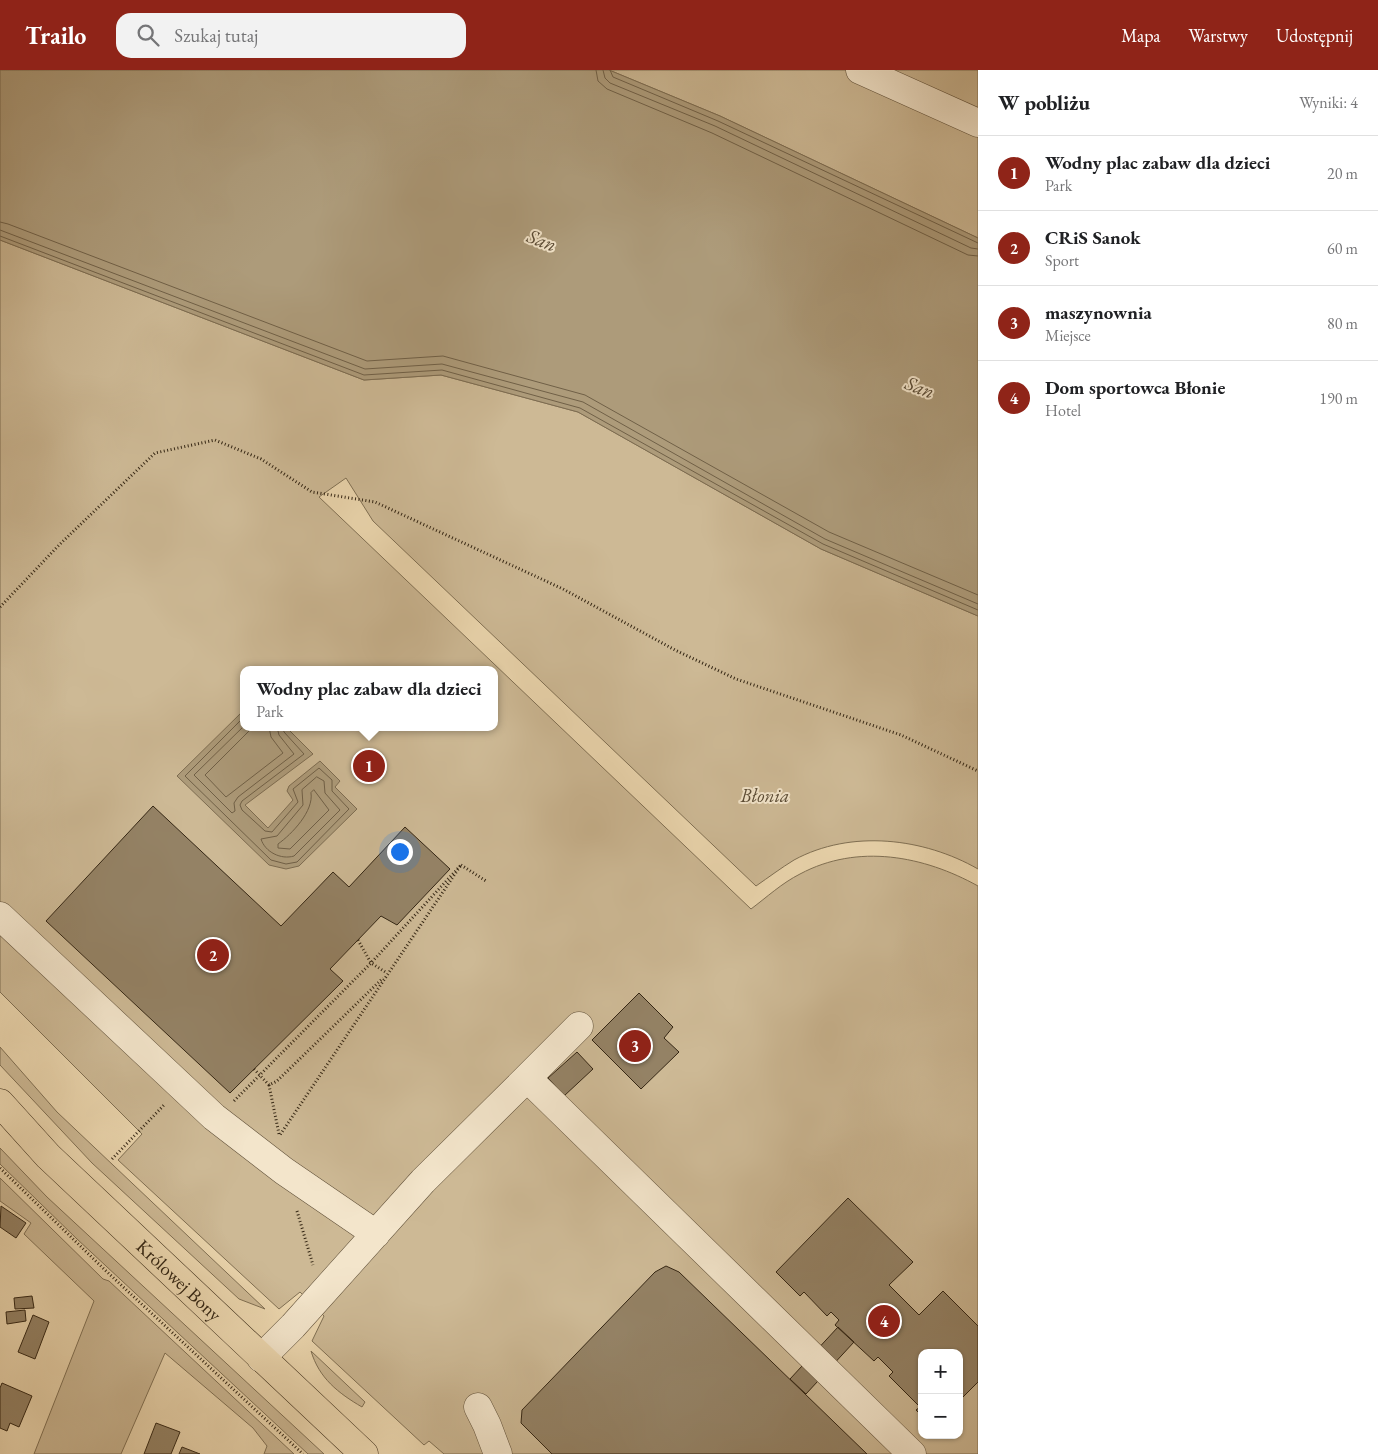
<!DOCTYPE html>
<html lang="pl">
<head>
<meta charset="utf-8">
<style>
  :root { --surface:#fff; --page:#f2f2f2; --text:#202124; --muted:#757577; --line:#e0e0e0; --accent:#8f2418 }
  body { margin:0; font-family:"EB Garamond",serif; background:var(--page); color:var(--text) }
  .controls { position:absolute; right:15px; bottom:15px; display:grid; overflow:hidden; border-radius:10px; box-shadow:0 1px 4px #0004 }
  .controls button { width:45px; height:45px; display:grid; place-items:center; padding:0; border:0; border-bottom:1px solid var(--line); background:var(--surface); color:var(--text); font:25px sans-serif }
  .you { position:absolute; left:399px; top:781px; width:18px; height:18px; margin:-12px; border:4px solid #fff; border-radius:50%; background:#1a73e8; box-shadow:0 0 0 8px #1a73e833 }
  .badge { display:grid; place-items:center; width:32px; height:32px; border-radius:50%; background:var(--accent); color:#fff; font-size:16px; font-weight:700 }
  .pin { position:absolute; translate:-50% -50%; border:2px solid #fff; box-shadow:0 1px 5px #0006 }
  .popup { position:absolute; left:240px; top:596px; width:258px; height:65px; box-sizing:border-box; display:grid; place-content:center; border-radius:10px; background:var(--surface); filter:drop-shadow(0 1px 4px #0005); font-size:16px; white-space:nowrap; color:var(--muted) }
  .popup b { font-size:19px; color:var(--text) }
  .popup::after { content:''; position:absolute; left:50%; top:100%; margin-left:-10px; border:10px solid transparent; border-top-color:var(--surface) }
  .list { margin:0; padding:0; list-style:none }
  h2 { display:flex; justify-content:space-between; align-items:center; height:65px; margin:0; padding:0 20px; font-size:21px }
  h2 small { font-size:16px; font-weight:400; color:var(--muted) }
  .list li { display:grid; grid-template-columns:32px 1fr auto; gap:15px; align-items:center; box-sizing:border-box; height:75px; padding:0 20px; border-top:1px solid var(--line) }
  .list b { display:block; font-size:19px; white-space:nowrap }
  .list p { margin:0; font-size:16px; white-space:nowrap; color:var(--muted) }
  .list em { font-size:16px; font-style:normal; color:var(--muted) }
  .icon { flex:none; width:28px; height:28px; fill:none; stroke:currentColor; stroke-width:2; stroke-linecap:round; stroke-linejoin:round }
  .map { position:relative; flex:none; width:978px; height:1384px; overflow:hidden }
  header { display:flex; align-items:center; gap:30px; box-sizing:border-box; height:70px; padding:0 25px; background:var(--accent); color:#fff }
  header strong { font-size:24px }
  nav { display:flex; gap:28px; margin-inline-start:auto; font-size:18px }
  .search { width:350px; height:45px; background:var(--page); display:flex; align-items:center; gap:12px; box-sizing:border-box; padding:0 18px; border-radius:15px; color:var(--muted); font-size:19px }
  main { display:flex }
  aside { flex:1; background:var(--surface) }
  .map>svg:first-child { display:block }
</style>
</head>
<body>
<header>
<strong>Trailo</strong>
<div class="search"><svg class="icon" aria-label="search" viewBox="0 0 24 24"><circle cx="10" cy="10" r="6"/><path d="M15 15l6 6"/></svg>Szukaj tutaj</div>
<nav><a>Mapa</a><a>Warstwy</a><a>Udostępnij</a></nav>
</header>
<main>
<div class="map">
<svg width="978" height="1384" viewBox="0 0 978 1384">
  <rect width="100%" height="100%" fill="#ecd7af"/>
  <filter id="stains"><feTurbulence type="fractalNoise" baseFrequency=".004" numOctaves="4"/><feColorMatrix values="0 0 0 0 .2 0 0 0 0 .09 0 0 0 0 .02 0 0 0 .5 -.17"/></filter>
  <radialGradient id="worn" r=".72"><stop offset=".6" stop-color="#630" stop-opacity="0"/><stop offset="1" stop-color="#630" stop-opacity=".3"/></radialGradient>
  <path fill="#cdb995" stroke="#807054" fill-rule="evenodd" d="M 609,0 L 978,0 L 978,168 L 720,46 Z
    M 0,170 L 364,310 L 441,305 L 578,342 L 821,479 L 978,546 L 978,799 C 924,768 851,759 794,790 C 781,798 769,807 756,816 L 373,451 L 346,408 L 319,427 L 751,839 C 767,827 782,813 800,804 C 858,773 924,786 978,816 L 978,1384 L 444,1384 L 429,1371 L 424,1375 L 312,1271 L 324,1246 L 300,1222 L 279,1239 L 118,1090 L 142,1064 L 0,922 ZM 244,600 L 494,600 L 494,657 L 244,657 ZM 922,1283 L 959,1283 L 959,1365 L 922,1365 Z
    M 0,977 L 57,1042 L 265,1239 L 239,1229 L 92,1093 L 0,995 Z
    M 0,1078 L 47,1127 L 324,1384 L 308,1384 L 77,1169 L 0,1094 Z
    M 0,1108 L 103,1209 L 109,1211 L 294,1384 L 264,1384 L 267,1376 L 253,1358 L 165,1283 L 121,1384 L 34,1384 L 94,1231 L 24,1164 L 31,1153 L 0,1131 Z
    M 311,1281 L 365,1332 L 362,1337 C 338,1323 319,1308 311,1281 Z"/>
  <path fill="#ad9b7a" stroke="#7d6c51" d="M 0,0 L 609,0 L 720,46 L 978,168 L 978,546 L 821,479 L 578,342 L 441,305 L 364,310 L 0,170 Z
    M 244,640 L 244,657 L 286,657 L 313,684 L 245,735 L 268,758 L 293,730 L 287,721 L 289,716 L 320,691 L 340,711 L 335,717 L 357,739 L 299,796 L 286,799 L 269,795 L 177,706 Z"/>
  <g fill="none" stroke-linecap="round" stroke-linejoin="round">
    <path stroke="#706047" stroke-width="1" d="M 596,0 L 598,11 L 607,19 L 712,63 L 968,185 L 978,186
      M 603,0 L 605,8 L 610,13 L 715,56 L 971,178 L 978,179
      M 610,0 L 613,7 L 718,51 L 978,173
      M 0,152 L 8,154 L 367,291 L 443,286 L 585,325 L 829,462 L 978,525
      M 0,160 L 365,299 L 442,294 L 583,332 L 825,469 L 978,534
      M 0,166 L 364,305 L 442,300 L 580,338 L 823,474 L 978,540
      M 244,647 L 185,706 L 271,790 L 286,794 L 297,792 L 349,739 L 332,721 L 332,710 L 319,698 L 293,719 L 298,732 L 272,762 L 265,761 L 242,740 L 240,735 L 242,731 L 304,684 L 284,662 L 283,657
      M 244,656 L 194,705 L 232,743 L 235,741 L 234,733 L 238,727 L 294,684 L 279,665 L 277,657
      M 253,657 L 205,705 L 226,727 L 283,683 L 271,667 L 269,657
      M 317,707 L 324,711 L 325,723 L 340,740 L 294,786 C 281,790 265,782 261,769 L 277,766 L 303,735 L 302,720 Z
      M 314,720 L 329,740 L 290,779 L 278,778 L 278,774 C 292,764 314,741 311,723 Z"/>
  </g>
  <path fill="#948265" stroke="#342614" d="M 153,736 L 281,856 L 333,802 L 349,817 L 405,757 L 450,799 L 397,855 L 381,846 L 330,899 L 343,911 L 230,1023 L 46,851 Z
    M 639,923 L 673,957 L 664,968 L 679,982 L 641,1019 L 592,970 Z
    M 577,982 L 593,999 L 564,1026 L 548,1008 Z
    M 848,1128 L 913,1192 L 889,1215 L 919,1245 L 943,1221 L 978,1256 L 978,1312 L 959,1331 L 959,1283 L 922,1283 L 922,1346 L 916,1340 L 920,1337 L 889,1306 L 893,1302 L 878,1287 L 874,1291 L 835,1255 L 839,1250 L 831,1242 L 827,1246 L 804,1222 L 800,1226 L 776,1202 Z
    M 1,1136 L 26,1153 L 16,1168 L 0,1157 Z
    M 666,1196 L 679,1202 L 867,1384 L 552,1384 L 521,1353 L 522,1340 L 655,1202 Z
    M 32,1226 L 34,1238 L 15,1239 L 14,1228 Z
    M 25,1240 L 26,1251 L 7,1254 L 6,1242 Z
    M 33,1245 L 49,1252 L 35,1289 L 18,1282 Z
    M 838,1257 L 854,1272 L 806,1324 L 790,1309 Z
    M 2,1313 L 32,1326 L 19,1357 L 10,1353 L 7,1361 L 0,1358 L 0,1318 Z
    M 156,1353 L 180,1362 L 171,1384 L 144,1384 Z
    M 182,1377 L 200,1384 L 179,1384 Z"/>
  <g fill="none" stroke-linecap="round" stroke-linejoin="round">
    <g stroke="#62523b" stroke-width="29">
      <path id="minor" d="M 860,0 L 978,53
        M 0,846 L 214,1047 L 284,1101 L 376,1164
        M 527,1008 L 579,956
        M 261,1288 L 293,1256 L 423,1111 L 527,1008 L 912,1384
        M 478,1337 L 487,1355 L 498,1384"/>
    </g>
    <g stroke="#342614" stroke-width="29">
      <g id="major">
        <path id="s1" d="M 0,1033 L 48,1086 L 364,1384"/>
      </g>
    </g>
    <path stroke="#342614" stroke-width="3" stroke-dasharray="1 2.5" stroke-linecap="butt" d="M 0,537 L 59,475 L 155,383 L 215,370 L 261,389 L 312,422 L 375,432 L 563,519 L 675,580 L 736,609 L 901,665 L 978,701
      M 461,795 L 486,811
      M 358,870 L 371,893 L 387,903
      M 254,999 L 269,1015 L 277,1011 L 383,908
      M 269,1015 L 279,1064
      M 234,1031 L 371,893 L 461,795 L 280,1065
      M 112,1089 L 165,1034
      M 0,1098 L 105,1200 L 303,1384
      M 297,1141 L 313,1195"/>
    <use href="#minor" stroke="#f3e5cb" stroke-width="28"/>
    <use href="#major" stroke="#ecd7af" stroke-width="28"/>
  </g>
  <g text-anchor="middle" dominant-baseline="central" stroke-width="4" stroke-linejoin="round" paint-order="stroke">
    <g font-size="19" font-style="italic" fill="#5a4b34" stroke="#f3e5cb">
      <text x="765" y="725">Błonia</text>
    </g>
    <g font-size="19" fill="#342614" stroke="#f3e5cb">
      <text stroke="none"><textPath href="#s1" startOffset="252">Królowej Bony</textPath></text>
    </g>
    <g font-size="20" font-style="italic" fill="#584933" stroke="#f3e5cb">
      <text transform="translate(542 170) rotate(21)">San</text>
      <text transform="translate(920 317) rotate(21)">San</text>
    </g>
  </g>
  <rect width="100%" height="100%" filter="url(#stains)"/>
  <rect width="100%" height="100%" fill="url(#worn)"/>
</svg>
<div class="controls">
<button>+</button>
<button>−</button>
</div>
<div class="you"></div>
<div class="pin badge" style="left:369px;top:696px">1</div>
<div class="popup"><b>Wodny plac zabaw dla dzieci</b>Park</div>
<div class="pin badge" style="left:213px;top:885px">2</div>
<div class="pin badge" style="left:635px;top:976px">3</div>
<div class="pin badge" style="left:884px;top:1251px">4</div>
</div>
<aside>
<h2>W pobliżu<small>Wyniki: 4</small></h2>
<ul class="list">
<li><span class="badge">1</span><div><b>Wodny plac zabaw dla dzieci</b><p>Park</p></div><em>20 m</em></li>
<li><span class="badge">2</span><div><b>CRiS Sanok</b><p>Sport</p></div><em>60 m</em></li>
<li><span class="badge">3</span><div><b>maszynownia</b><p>Miejsce</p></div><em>80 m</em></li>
<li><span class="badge">4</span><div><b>Dom sportowca Błonie</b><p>Hotel</p></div><em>190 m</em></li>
</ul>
</aside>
</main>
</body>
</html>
